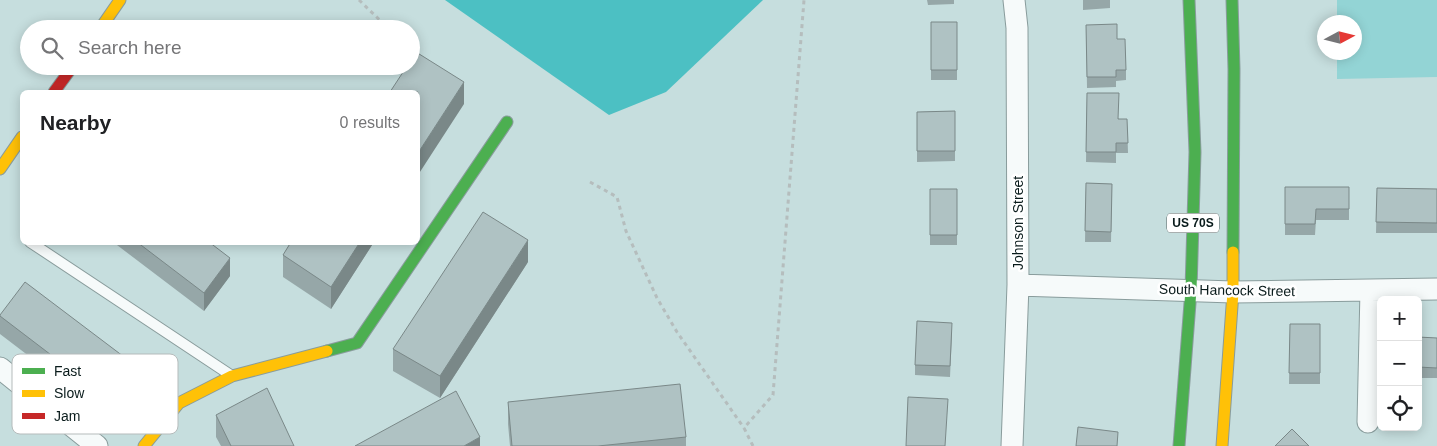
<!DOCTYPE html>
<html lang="en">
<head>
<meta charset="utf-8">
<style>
  :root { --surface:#fff; --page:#f6f6f6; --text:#202124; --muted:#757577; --line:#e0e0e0 }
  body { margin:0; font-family:Helvetica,sans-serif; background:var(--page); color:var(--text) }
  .controls { position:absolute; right:15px; bottom:15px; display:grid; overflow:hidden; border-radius:8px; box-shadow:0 2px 12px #0003 }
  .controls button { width:45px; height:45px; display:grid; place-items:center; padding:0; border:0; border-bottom:1px solid var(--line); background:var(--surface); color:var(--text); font:25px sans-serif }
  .compass { position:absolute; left:1317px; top:15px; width:45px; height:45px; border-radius:50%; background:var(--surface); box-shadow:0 2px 12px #0003; rotate:83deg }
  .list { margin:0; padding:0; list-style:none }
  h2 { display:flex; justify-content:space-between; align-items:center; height:65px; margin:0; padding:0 20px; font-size:21px }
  h2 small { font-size:16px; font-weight:400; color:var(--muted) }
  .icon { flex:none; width:28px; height:28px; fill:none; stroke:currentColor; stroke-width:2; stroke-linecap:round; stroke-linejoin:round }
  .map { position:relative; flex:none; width:1437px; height:446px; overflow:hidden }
  .search { position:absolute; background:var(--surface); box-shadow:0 2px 12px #0003; left:20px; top:20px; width:400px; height:55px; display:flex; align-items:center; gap:12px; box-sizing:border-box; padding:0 18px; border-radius:28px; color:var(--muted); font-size:19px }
  .panel { position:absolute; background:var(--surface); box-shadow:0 2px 12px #0003; left:20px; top:90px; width:400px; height:155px; border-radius:8px }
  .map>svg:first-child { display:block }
</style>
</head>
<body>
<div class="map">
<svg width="1437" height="446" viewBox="0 0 1437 446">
  <rect width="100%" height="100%" fill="#c6dede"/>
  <path fill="#93d4d5" d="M 1337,0 L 1437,0 L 1437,77 L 1337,79 L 1337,53 L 1354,52 L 1354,22 L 1337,22 Z"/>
  <path fill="#4cc0c3" d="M 445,0 L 763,0 L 666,92 L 609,115 Z"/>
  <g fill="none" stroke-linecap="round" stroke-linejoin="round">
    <g stroke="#899c9c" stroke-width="12">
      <path id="lane" d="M 30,242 L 229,374"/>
    </g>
    <g stroke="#899c9c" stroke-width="23">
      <path id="street" d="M 1018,285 L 1233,292 L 1437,289
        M 0,368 L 97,446
        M 1368,422 L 1371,290
        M 1012,446 L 1018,285 L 1017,28 L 1014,0"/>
    </g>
    <g stroke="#899c9c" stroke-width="13">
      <path id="fast" d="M 1232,0 L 1234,69 L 1233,252
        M 327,351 L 357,343 L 507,122
        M 1179,446 L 1191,290 L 1195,152 L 1189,0"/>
    </g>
    <g stroke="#899c9c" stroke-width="13">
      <path id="slow" d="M 100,29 L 120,0
        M 0,169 L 22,137
        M 144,446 L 179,403 L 232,376 L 327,351
        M 1222,446 L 1233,292 L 1233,252"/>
    </g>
    <g stroke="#899c9c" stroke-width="13">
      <path id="jam" d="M 54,92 L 73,66"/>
    </g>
    <path stroke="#b5bdbd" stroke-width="3" stroke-dasharray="4 4" stroke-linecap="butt" d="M 359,0 L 389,29
      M 411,49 L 418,56
      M 590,182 L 617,197 L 626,231 L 657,298 L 677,332 L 744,428
      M 753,446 L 744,428 L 773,395 L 804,0"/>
    <use href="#lane" stroke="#f6fafa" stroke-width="10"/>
    <use href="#street" stroke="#f6fafa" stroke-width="21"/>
    <use href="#fast" stroke="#4caf50" stroke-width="11"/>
    <use href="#slow" stroke="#ffc107" stroke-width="11"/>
    <use href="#jam" stroke="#c62828" stroke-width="11"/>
  </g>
  <path fill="#96a7a8" d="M 927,0 L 954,0 L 954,4 L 928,5 Z
    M 1083,0 L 1110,0 L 1110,8 L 1083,10 Z
    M 931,22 L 957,22 L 957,80 L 931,80 Z
    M 1086,25 L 1117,39 L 1126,70 L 1126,80 L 1116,81 L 1116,87 L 1087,88 Z
    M 1087,93 L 1119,119 L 1127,119 L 1128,153 L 1116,153 L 1116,163 L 1086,162 Z
    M 955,111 L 955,161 L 917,162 L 917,112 Z
    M 1086,183 L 1112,184 L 1111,242 L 1085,242 Z
    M 1285,187 L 1349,187 L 1349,220 L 1316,220 L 1315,235 L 1285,235 Z
    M 1377,188 L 1437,189 L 1437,233 L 1376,233 Z
    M 930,189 L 957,189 L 957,245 L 930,245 Z
    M 113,242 L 209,242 L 230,276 L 204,311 Z
    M 374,242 L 331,309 L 283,277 L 283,255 Z
    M 528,262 L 440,398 L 393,371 L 393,349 Z
    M 0,315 L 148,393 L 122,427 L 0,334 Z
    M 1290,324 L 1320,324 L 1320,384 L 1289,384 Z
    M 952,334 L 950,377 L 915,375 L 915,365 Z
    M 1418,337 L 1437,338 L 1437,378 L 1418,378 Z
    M 508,402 L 686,437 L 686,446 L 510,446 L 508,424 Z
    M 216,415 L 294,446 L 221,446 L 216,437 Z"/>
  <path fill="#7a8888" d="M 464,82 L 464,104 L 418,175 L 418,153 Z
    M 528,240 L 528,262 L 440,398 L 440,376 Z
    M 360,242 L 374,242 L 331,309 L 331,287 Z
    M 230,258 L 230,276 L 204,311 L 204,293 Z
    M 148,375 L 148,393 L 122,427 L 122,409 Z
    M 480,437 L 480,446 L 464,446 Z"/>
  <path fill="#afc2c3" stroke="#7a8888" d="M 931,22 L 957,22 L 957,70 L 931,70 Z
    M 1117,24 L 1117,39 L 1125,39 L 1126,70 L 1116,70 L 1116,77 L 1087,77 L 1086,25 Z
    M 416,52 L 464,82 L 418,153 L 418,92 L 390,92 L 407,66 L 411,66 L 411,60 Z
    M 1087,93 L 1119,93 L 1118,119 L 1127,119 L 1128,143 L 1116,143 L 1116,152 L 1086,152 Z
    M 955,111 L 955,151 L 917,151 L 917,112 Z
    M 1086,183 L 1112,184 L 1111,232 L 1085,231 Z
    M 1285,187 L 1349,187 L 1349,209 L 1316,209 L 1315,224 L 1285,224 Z
    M 1377,188 L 1437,189 L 1437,223 L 1376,222 Z
    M 930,189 L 957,189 L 957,235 L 930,235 Z
    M 483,212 L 528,240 L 440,376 L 393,349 Z
    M 137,242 L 209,242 L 230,258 L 204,293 Z
    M 291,242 L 360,242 L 331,287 L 283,255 Z
    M 25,282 L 148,375 L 122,409 L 0,316 L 0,315 Z
    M 917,321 L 952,323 L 950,366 L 915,365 Z
    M 1290,324 L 1320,324 L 1320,373 L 1289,373 Z
    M 1418,337 L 1437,338 L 1437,368 L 1418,367 Z
    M 680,384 L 686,437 L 598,446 L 512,446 L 508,402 Z
    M 267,388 L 294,446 L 231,446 L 216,415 Z
    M 456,391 L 480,437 L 464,446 L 355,446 Z
    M 908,397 L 948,399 L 945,446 L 906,446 Z
    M 1078,427 L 1118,432 L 1117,446 L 1076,446 Z
    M 1292,429 L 1309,446 L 1275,446 Z"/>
  <g text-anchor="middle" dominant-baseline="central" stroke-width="5" stroke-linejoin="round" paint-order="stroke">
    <rect fill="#fff" stroke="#535f5f" stroke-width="1" x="1167" y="213.5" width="52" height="19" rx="4"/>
    <g font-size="12" font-weight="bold" fill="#091b1b">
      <text x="1193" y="223">US 70S</text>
    </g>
    <g font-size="14" fill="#091b1b" stroke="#fff">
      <text transform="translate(1018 223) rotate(-90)">Johnson Street</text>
      <text transform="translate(1227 290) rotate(1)">South Hancock Street</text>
    </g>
  </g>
  <rect x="12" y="354" width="166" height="80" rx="8" fill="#fff" stroke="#b5bbbb" stroke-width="1"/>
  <rect x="22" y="368" width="23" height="6" fill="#4caf50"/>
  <rect x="22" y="390" width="23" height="7" fill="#ffc107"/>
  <rect x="22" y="413" width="23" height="6" fill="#c62828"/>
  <g font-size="14" fill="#091b1b">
    <text x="54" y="376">Fast</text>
    <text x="54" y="398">Slow</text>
    <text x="54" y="421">Jam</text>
  </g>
</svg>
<div class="controls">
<button>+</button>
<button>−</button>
<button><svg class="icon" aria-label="locate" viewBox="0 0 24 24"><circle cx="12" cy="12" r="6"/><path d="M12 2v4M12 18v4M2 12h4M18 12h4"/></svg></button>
</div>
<svg class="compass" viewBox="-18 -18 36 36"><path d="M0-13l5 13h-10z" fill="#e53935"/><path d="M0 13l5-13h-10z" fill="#757577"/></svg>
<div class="search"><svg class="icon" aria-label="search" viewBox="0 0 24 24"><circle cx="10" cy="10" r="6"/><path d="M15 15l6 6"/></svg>Search here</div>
<section class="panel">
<h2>Nearby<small>0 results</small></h2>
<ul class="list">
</ul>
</section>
</div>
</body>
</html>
